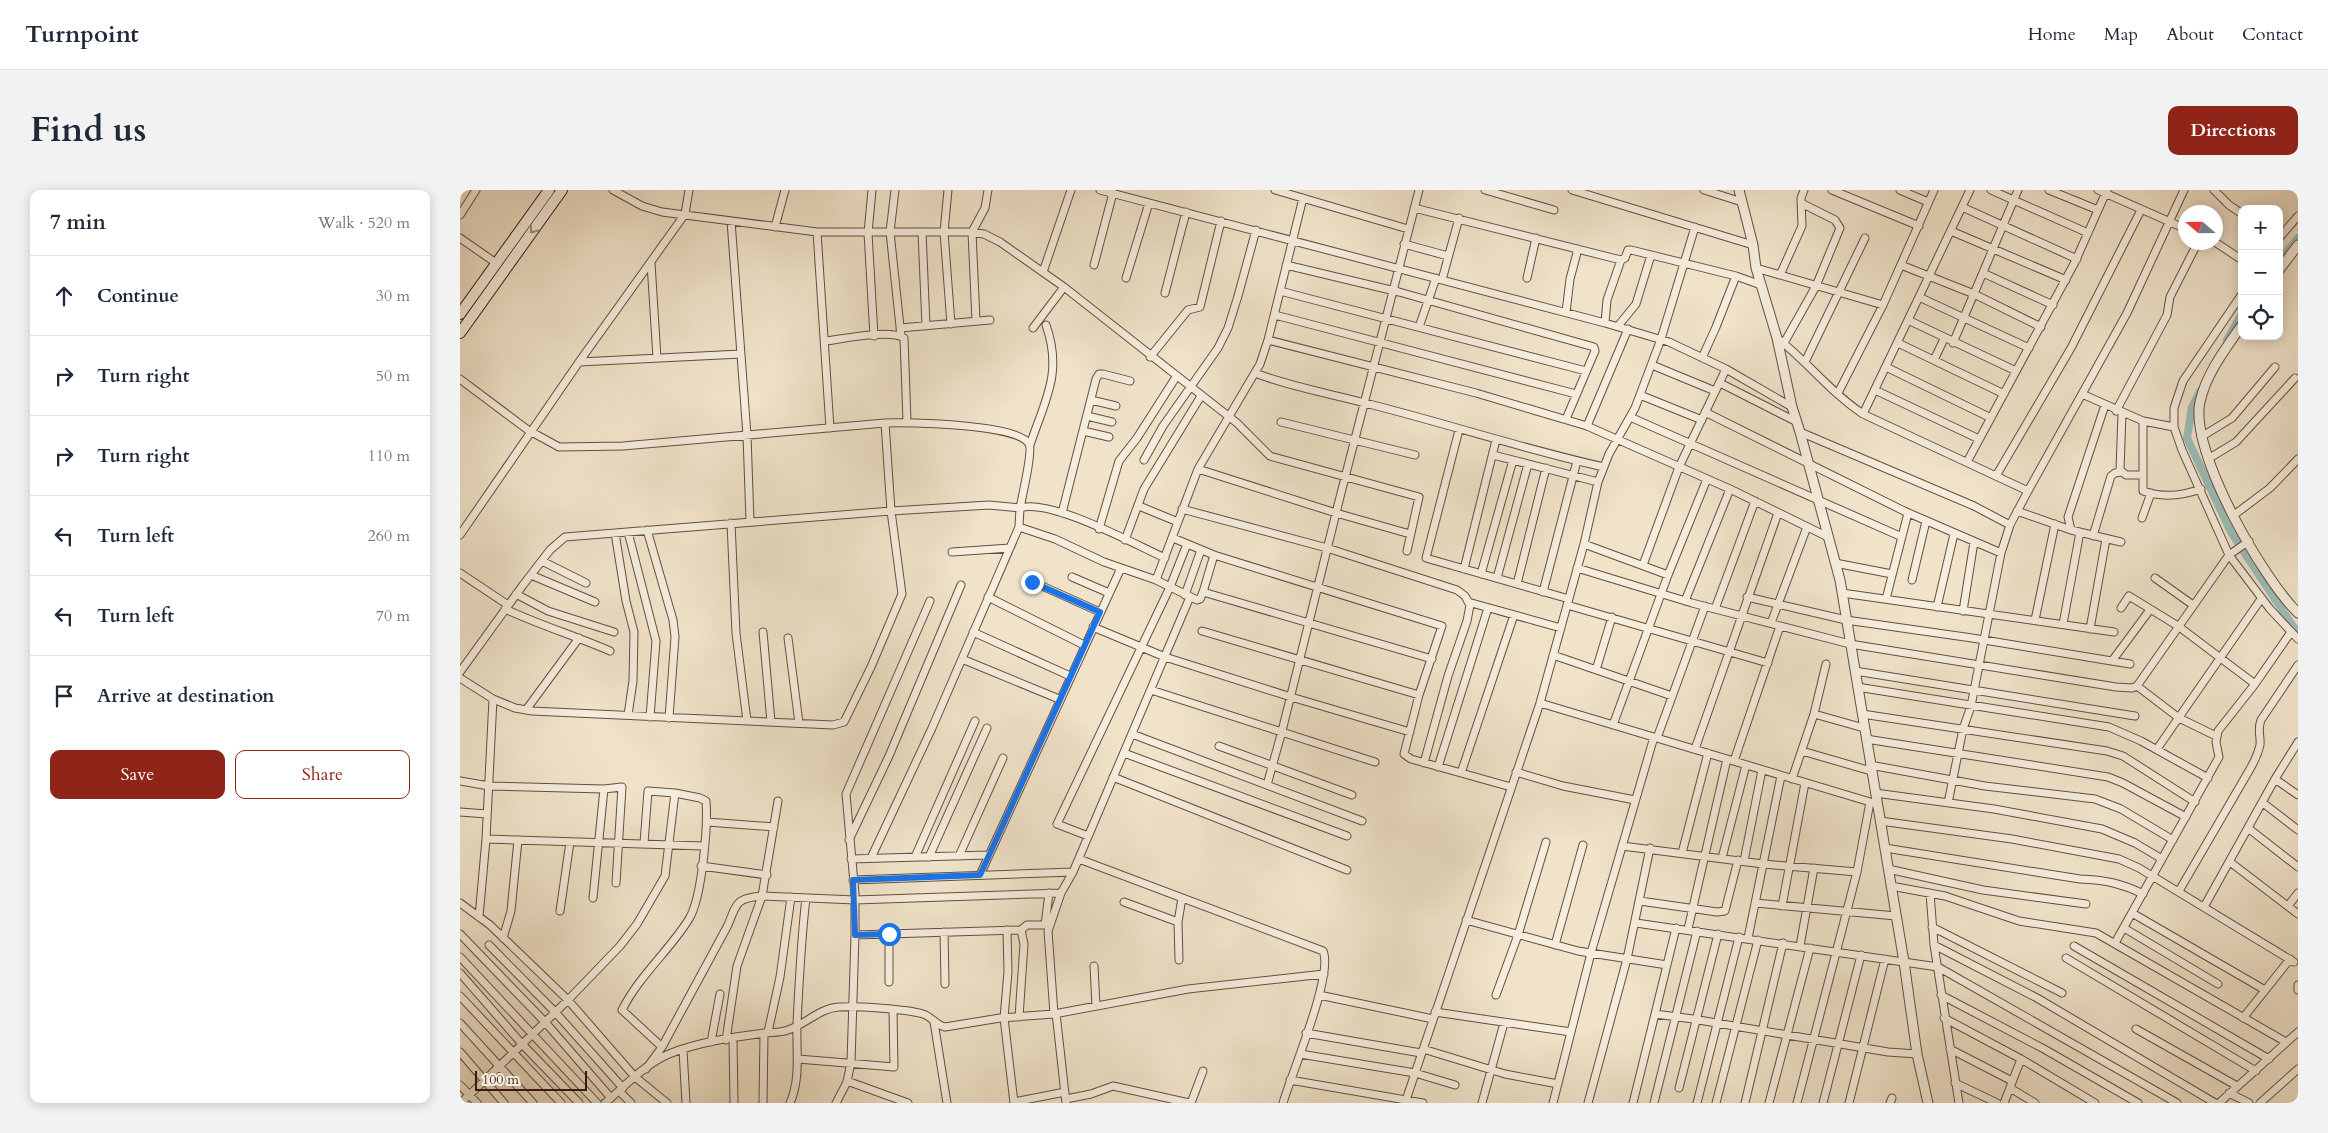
<!DOCTYPE html>
<html lang="en">
<head>
<meta charset="utf-8">
<style>
  :root { --surface:#fff; --page:#f2f2f3; --text:#1f2937; --muted:#747a83; --line:#e0e1e3; --accent:#8f2418 }
  body { margin:0; font-family:Cardo,serif; background:var(--page); color:var(--text) }
  .controls { position:absolute; right:15px; top:15px; display:grid; overflow:hidden; border-radius:10px; box-shadow:0 2px 12px #0003 }
  .controls button { width:45px; height:45px; display:grid; place-items:center; padding:0; border:0; border-bottom:1px solid var(--line); background:var(--surface); color:var(--text); font:25px sans-serif }
  .compass { position:absolute; left:1718px; top:15px; width:45px; height:45px; border-radius:50%; background:var(--surface); box-shadow:0 2px 12px #0003; rotate:290deg }
  .scale { position:absolute; left:15px; bottom:12px; width:112px; box-sizing:border-box; padding-left:5px; border:2px solid #381c10; border-top:0; font-size:14px; line-height:18px; white-space:nowrap; color:#381c10; -webkit-text-stroke:4px #f5eddd; paint-order:stroke }
  .stop { position:absolute; width:15px; height:15px; margin:-11px; border:4px solid #1a73e8; border-radius:50%; background:#fff }
  .stop.end { background:#1a73e8; border-color:#fff; box-shadow:0 1px 5px #0008 }
  .list { margin:0; padding:0; list-style:none }
  h2 { display:flex; justify-content:space-between; align-items:center; height:65px; margin:0; padding:0 20px; font-size:21px }
  h2 small { font-size:16px; font-weight:400; color:var(--muted) }
  .list li { display:grid; grid-template-columns:32px 1fr auto; gap:15px; align-items:center; box-sizing:border-box; height:80px; padding:0 20px; border-top:1px solid var(--line) }
  .list b { display:block; font-size:19px; white-space:nowrap }
  .list em { font-size:16px; font-style:normal; color:var(--muted) }
  .actions { display:flex; gap:10px; padding:15px 20px }
  .actions a { flex:1; padding:11px 0; border:1px solid var(--accent); border-radius:10px; text-align:center; font-size:18px; color:var(--accent) }
  .actions .main { background:var(--accent); color:#fff }
  .icon { flex:none; width:28px; height:28px; fill:none; stroke:currentColor; stroke-width:2; stroke-linecap:round; stroke-linejoin:round }
  .map { position:relative; flex:none; width:1838px; height:913px; overflow:hidden; border-radius:10px }
  header { display:flex; align-items:center; gap:30px; box-sizing:border-box; height:70px; padding:0 25px; background:var(--surface); border-bottom:1px solid var(--line) }
  header strong { font-size:24px }
  nav { display:flex; gap:28px; margin-inline-start:auto; font-size:18px }
  .intro { display:flex; align-items:center; justify-content:space-between; box-sizing:border-box; height:120px; padding:0 30px }
  h1 { margin:0; font-size:35px }
  .button { padding:12px 22px; border-radius:10px; background:var(--accent); color:#fff; font-size:18px; font-weight:700 }
  main { display:flex; gap:30px; padding:0 30px }
  aside { flex:1; background:var(--surface); border-radius:10px; box-shadow:0 2px 12px #0003 }
  .map>svg:first-child { display:block }
</style>
</head>
<body>
<header>
<strong>Turnpoint</strong>
<nav><a>Home</a><a>Map</a><a>About</a><a>Contact</a></nav>
</header>
<div class="intro"><h1>Find us</h1><a class="button">Directions</a></div>
<main>
<aside>
<h2>7 min<small>Walk · 520 m</small></h2>
<ul class="list">
<li><svg class="icon" aria-label="ahead" viewBox="0 0 24 24"><path d="M12 20V5M6 11l6-6 6 6"/></svg><div><b>Continue</b></div><em>30 m</em></li>
<li><svg class="icon" aria-label="right" viewBox="0 0 24 24"><path d="M7 20v-9h11M14 6l5 5-5 5"/></svg><div><b>Turn right</b></div><em>50 m</em></li>
<li><svg class="icon" aria-label="right" viewBox="0 0 24 24"><path d="M7 20v-9h11M14 6l5 5-5 5"/></svg><div><b>Turn right</b></div><em>110 m</em></li>
<li><svg class="icon" aria-label="left" viewBox="0 0 24 24"><path d="M17 20v-9H6M10 6l-5 5 5 5"/></svg><div><b>Turn left</b></div><em>260 m</em></li>
<li><svg class="icon" aria-label="left" viewBox="0 0 24 24"><path d="M17 20v-9H6M10 6l-5 5 5 5"/></svg><div><b>Turn left</b></div><em>70 m</em></li>
<li><svg class="icon" aria-label="arrive" viewBox="0 0 24 24"><path d="M6 21V4h12l-3 4 3 4H6"/></svg><div><b>Arrive at destination</b></div></li>
</ul>
<div class="actions"><a class="main">Save</a><a>Share</a></div>
</aside>
<div class="map">
<svg width="1838" height="913" viewBox="0 0 1838 913">
  <rect width="100%" height="100%" fill="#f0e3ca"/>
  <filter id="stains"><feTurbulence type="fractalNoise" baseFrequency=".004" numOctaves="4"/><feColorMatrix values="0 0 0 0 .2 0 0 0 0 .09 0 0 0 0 .02 0 0 0 .5 -.17"/></filter>
  <radialGradient id="worn" r=".72"><stop offset=".6" stop-color="#630" stop-opacity="0"/><stop offset="1" stop-color="#630" stop-opacity=".3"/></radialGradient>
  <g fill="none" stroke-linecap="round" stroke-linejoin="round">
    <path stroke="#9abeb9" stroke-width="8" d="M 1819,72 L 1838,48
      M 1767,150 L 1782,124
      M 1741,200 L 1732,217 L 1727,248 L 1771,342 L 1834,438 L 1838,440"/>
    <g stroke="#664e3e" stroke-width="9">
      <path id="minor" d="M 153,0 L 182,16 L 202,22 L 357,42 L 508,42 L 524,44 L 540,52 L 604,97 L 777,233 L 810,266 L 959,307 L 947,361
        M 412,0 L 408,43 L 414,146
        M 435,0 L 430,42 L 441,146
        M 488,0 L 484,42 L 491,134
        M 640,0 L 1145,133 L 1209,152 L 1266,179 L 1332,217
        M 815,0 L 948,39
        M 1025,0 L 1094,20
        M 1112,0 L 1293,55
        M 1244,0 L 1282,12
        M 1372,0 L 1459,36
        M 1440,0 L 1468,12
        M 1531,0 L 1628,43
        M 1589,0 L 1638,20
        M 1638,0 L 1726,39
        M 1754,0 L 1769,15 L 1782,24
        M 1502,17 L 1617,69
        M 954,18 L 1161,70 L 1165,68 L 1168,60 L 1171,60 L 1276,86 L 1301,95
        M 0,25 L 16,0
        M 271,31 L 287,245 L 290,331
        M 315,37 L 325,0
        M 1491,41 L 1606,90
        M 357,42 L 370,238
        M 462,42 L 466,136
        M 0,48 L 36,73
        M 1819,48 L 1838,26
        M 1755,52 L 1782,70
        M 944,54 L 988,66
        M 191,73 L 197,168
        M 634,75 L 653,3
        M 826,75 L 939,102 L 1134,157 L 1135,161 L 1106,229
        M 1441,75 L 1514,104 L 1581,137
        M 1296,78 L 1423,115
        M 583,82 L 611,0
        M 1523,83 L 1593,115
        M 1320,85 L 1342,36 L 1341,8 L 1344,0
        M 666,88 L 689,13
        M 1067,88 L 1076,48
        M 982,90 L 999,28
        M 820,101 L 1126,181
        M 705,103 L 726,22
        M 1782,104 L 1723,191 L 1714,218 L 1714,237 L 1722,260 L 1769,365 L 1810,419 L 1838,449
        M 1459,107 L 1510,0
        M 1106,122 L 1110,89 L 1118,59
        M 815,125 L 1116,204
        M 1448,130 L 1556,181
        M 516,131 L 512,42 L 525,18 L 528,0
        M 1145,133 L 1147,110 L 1161,70
        M 1158,136 L 1176,114 L 1191,65
        M 959,137 L 976,88
        M 440,138 L 530,130
        M 573,138 L 604,97
        M 1317,148 C 1347,171 1371,203 1403,224 L 1568,301 L 1667,123 L 1724,0
        M 808,150 L 1016,203 L 1127,236 L 1270,299 L 1368,347
        M 365,151 C 382,149 430,139 444,148 L 447,232
        M 1324,153 L 1356,96 L 1380,38 L 1375,30 L 1341,13
        M 1438,153 L 1544,204
        M 1493,153 L 1558,0
        M 690,167 L 728,120 L 740,117 L 761,31
        M 1242,168 L 1256,137 L 1276,86
        M 1474,170 L 1484,149
        M 119,172 L 281,164
        M 1345,172 L 1405,48
        M 1192,175 L 1255,201
        M 1426,177 L 1531,228
        M 795,183 C 831,197 868,203 905,213 C 985,233 1063,259 1144,277
        M 0,189 L 68,240 L 99,257 L 163,256 L 425,233 L 431,321 L 529,315 L 560,318 L 559,337 L 595,349 L 644,372 L 696,390 L 737,410 L 740,409 L 743,402 L 972,469
        M 1260,193 L 1337,232
        M 1415,200 L 1519,249
        M 1378,203 L 1423,115 L 1474,0
        M 1622,204 L 1683,231 L 1714,237
        M 1180,205 L 1242,230
        M 631,210 L 656,216
        M 1656,221 L 1707,125 L 1710,107 L 1738,52
        M 1245,222 L 1444,321 L 1541,363 L 1550,335 L 1568,301
        M 1662,223 L 1660,280 L 1666,285 L 1682,285
        M 1403,224 L 1459,107 L 1569,158
        M 627,226 L 652,232
        M 1170,227 L 1442,347
        M 1683,231 L 1683,301 C 1703,308 1721,306 1741,299
        M 821,232 L 955,265
        M 425,233 C 448,232 559,234 569,254 C 573,261 562,307 560,318 C 590,308 674,354 705,368
        M 1127,236 L 1168,139
        M 999,240 L 966,368 L 1109,409
        M 623,241 L 649,247
        M 1340,242 L 1514,316 L 1550,335
        M 1741,247 L 1772,228 L 1815,177
        M 570,255 C 585,210 603,183 586,135
        M 1033,265 L 1138,292
        M 1748,269 L 1776,252 L 1835,188
        M 684,270 L 703,236 L 758,158 L 768,138 L 778,106 L 796,40
        M 1507,272 L 1615,72 L 1647,0
        M 738,279 L 876,323 L 950,344
        M 1536,286 L 1611,158 L 1681,20
        M 679,316 L 718,332
        M 722,319 L 867,358 L 997,400 L 1005,406 L 1010,415 L 1007,431 L 988,486 L 964,573
        M 1557,321 L 1611,340 L 1661,352
        M 602,323 L 636,189 L 639,184 L 643,184 L 670,191
        M 1774,325 L 1810,298 L 1838,269
        M 1682,328 L 1691,303
        M 271,333 L 276,443 L 287,531
        M 639,339 L 659,271 L 677,248 L 716,187
        M 187,340 L 213,430 L 215,447 L 209,528
        M 1611,340 L 1608,327 L 1645,215
        M 168,342 L 196,451 L 190,527
        M 155,343 L 166,411 L 174,442 L 173,491 L 168,525
        M 0,345 L 119,172 L 225,24 L 229,0
        M 1633,346 L 1651,286 L 1655,283 L 1661,282
        M 713,348 L 754,365
        M 665,350 L 684,299 L 741,206
        M 1124,354 L 1208,385
        M 492,362 L 550,358
        M 82,371 L 126,393
        M 1375,373 L 1432,384
        M 1183,375 L 1219,277 L 1266,179
        M 1117,378 L 1232,413 L 1390,454 L 1656,497 L 1672,498 L 1677,496 L 1769,365 L 1789,351
        M 1004,379 L 1036,250
        M 0,383 L 48,415
        M 1021,384 L 1053,270
        M 71,385 L 135,412
        M 612,387 L 649,403
        M 1037,388 L 1068,274
        M 1695,388 L 1733,415
        M 696,390 L 738,279 L 800,174 L 808,150 L 843,8
        M 1452,390 L 1466,331
        M 573,392 L 640,422
        M 1057,394 L 1086,278
        M 743,402 L 754,365 L 982,436 L 959,505 L 944,564 L 951,569 L 1051,597
        M 1083,402 L 1117,271
        M 1382,403 L 1654,442
        M 56,404 L 88,421 L 154,442
        M 725,405 L 741,360
        M 528,407 L 624,455
        M 1287,407 L 1386,430 L 1512,448 L 1670,474
        M 1426,409 L 1448,323
        M 1225,411 L 1270,299
        M 1008,412 L 1101,438
        M 1107,415 L 1308,473
        M 1477,417 L 1494,344
        M 1661,418 L 1669,406 L 1718,436 L 1795,494
        M 45,419 C 80,435 115,446 150,461
        M 1255,419 L 1295,311
        M 1503,421 L 1514,352
        M 1575,430 L 1595,334
        M 1311,433 L 1347,337
        M 1603,434 L 1620,342
        M 633,437 L 705,467 L 831,507 L 950,542
        M 1630,439 L 1646,349
        M 742,441 L 959,505
        M 303,442 L 311,532
        M 513,442 L 610,486
        M 328,448 L 339,533
        M 1093,465 L 1212,506
        M 502,469 L 599,509
        M 1652,471 L 1689,421
        M 1136,480 L 1152,427
        M 1395,481 L 1675,526
        M 0,482 L 63,395 L 90,360 L 105,347 L 431,321 L 442,404 L 411,477 L 384,532 L 373,535 L 72,521 L 55,518 L 33,509
        M 0,488 L 33,509 L 26,649 L 244,656
        M 1677,496 L 1719,528 L 1756,546
        M 1397,497 L 1649,537 L 1681,551 L 1748,588
        M 691,500 L 915,572
        M 1080,513 L 1124,354 L 1138,292 L 1149,264 L 1175,218 L 1201,149 L 1235,37
        M 66,520 L 119,448
        M 1354,524 L 1404,538
        M 1402,524 L 1647,561 L 1663,566 L 1735,612
        M 1153,535 L 1208,385 L 1247,289
        M 672,544 L 902,631
        M 1197,548 L 1245,416
        M 1406,549 L 1648,587 L 1663,593 L 1726,627
        M 759,556 L 892,605
        M 1235,559 L 1318,323
        M 1697,559 L 1801,409
        M 1342,561 L 1411,581
        M 664,563 L 887,646
        M 1274,571 L 1320,436
        M 1410,575 L 1525,596 L 1635,609 L 1661,619 L 1713,650
        M 978,577 L 1028,418
        M 1056,582 L 1103,596 L 1175,610
        M 1001,583 L 1054,425
        M 653,587 L 887,680
        M 1332,589 L 1354,524 L 1366,474
        M 1815,589 L 1838,605
        M 0,591 L 29,596 L 144,599 L 162,597 L 156,693
        M 807,595 L 822,541 L 880,307 L 959,0
        M 1415,603 L 1534,619 L 1642,639 L 1675,653 L 1702,669
        M 1488,613 L 1503,539 L 1511,516 L 1541,363
        M 1803,613 L 1838,640
        M 0,622 L 27,624
        M 1420,631 L 1552,649 L 1659,669 L 1679,678 L 1834,772
        M 247,632 L 314,637
        M 1788,638 L 1838,677
        M 628,646 L 597,634 L 710,397 L 727,354
        M 389,650 L 429,566 L 501,395
        M 1162,656 L 1303,674 L 1397,682
        M 1425,658 L 1620,689 C 1644,690 1661,693 1683,704
        M 1222,663 L 1248,563
        M 499,666 L 543,568
        M 455,667 L 515,531
        M 469,667 L 527,538
        M 411,668 L 472,538 L 559,337
        M 1262,668 L 1286,575
        M 391,669 L 528,665
        M 619,669 L 863,761 C 874,784 831,885 823,913
        M 1284,671 L 1302,580
        M 1770,672 L 1838,724
        M 241,676 L 307,685
        M 1428,679 L 1523,700 L 1626,714
        M 520,685 L 661,378
        M 393,690 L 613,682
        M 1431,696 L 1485,706 L 1559,731 L 1636,743 L 1826,852
        M 1719,701 L 1790,579 C 1794,572 1798,564 1800,555 C 1801,546 1797,540 1801,530 L 1838,475
        M 1470,703 L 1474,755 L 1499,913
        M 133,708 L 144,599
        M 1180,711 L 1257,722 L 1265,721 L 1278,670
        M 664,712 L 718,732
        M 0,713 L 30,735 L 108,810 L 175,887 L 207,913
        M 1295,713 L 1436,726
        M 1322,716 L 1345,593
        M 1828,716 L 1838,703
        M 1744,717 L 1815,589 L 1838,552
        M 100,721 L 110,652
        M 1672,723 L 1805,800
        M 19,727 L 26,649
        M 1006,730 L 1118,761 L 1207,775
        M 1176,733 L 1478,777 L 1717,913
        M 585,735 L 589,703
        M 1472,737 L 1602,803
        M 1216,738 L 1195,824 L 1233,829 L 1428,862 L 1457,864
        M 1664,738 L 1758,794
        M 1228,739 L 1267,569
        M 547,740 L 548,782 L 544,828 L 554,913
        M 561,740 L 567,735 L 589,735
        M 484,742 L 485,794
        M 0,744 L 85,832 L 151,908
        M 395,745 L 561,740 L 564,754 L 559,827
        M 43,748 L 51,721 L 58,650
        M 1288,748 L 1321,586
        M 1655,753 L 1759,567 L 1756,552 L 1758,541 L 1795,494 L 1831,442
        M 29,755 L 95,822 L 163,898
        M 1095,755 L 1123,655
        M 1474,755 L 1577,808 L 1755,913
        M 1340,756 L 1354,678
        M 1614,756 L 1809,869
        M 0,767 L 137,913
        M 1606,768 L 1796,881
        M 719,770 L 718,732 L 722,708
        M 634,776 L 636,816
        M 0,783 L 62,854 L 119,913
        M 429,792 L 429,744
        M 1838,795 L 1838,800
        M 859,805 L 973,829
        M 1036,805 L 1058,745 L 1086,652
        M 1481,805 L 1584,859 L 1678,913
        M 0,806 L 101,913
        M 975,822 L 1111,842
        M 596,823 L 606,913
        M 594,824 L 588,741 L 601,703
        M 1484,828 L 1561,869 L 1635,913
        M 1783,828 L 1830,769
        M 474,832 L 487,913
        M 0,833 L 73,913
        M 1676,839 L 1777,896
        M 308,842 L 320,787 L 331,707
        M 846,843 L 961,863
        M 273,849 L 274,913
        M 266,850 L 277,776 L 302,706 L 318,611
        M 251,852 L 260,804
        M 202,857 L 162,820 C 179,786 209,761 229,729 C 242,708 248,636 246,611 L 240,608 L 215,603
        M 963,859 L 1045,884 L 1098,894
        M 1490,859 L 1552,891
        M 223,860 L 226,913
        M 0,862 L 44,913
        M 840,864 L 955,883 L 995,895
        M 338,869 L 434,877 L 433,821
        M 186,879 L 202,857 L 268,735 C 277,712 277,708 302,706 L 395,710 L 601,703 L 613,682 L 730,407
        M 830,890 L 963,913
        M 387,891 L 448,913
        M 1495,893 L 1537,913
        M 0,895 L 17,913
        M 1219,898 L 1258,744
        M 1550,898 L 1575,913
        M 159,901 L 171,913
        M 1769,903 L 1789,913
        M 606,909 L 631,904 L 653,896 L 729,913
        M 554,912 L 605,902
        M 1,913 L 108,810 L 160,756 L 177,734 L 205,686 L 215,603 L 188,601 L 184,653
        M 145,913 C 165,896 185,874 209,864 C 238,852 274,847 305,843 C 313,842 320,843 328,840 C 346,834 360,818 379,817 C 397,816 446,819 463,824 C 472,827 476,835 485,837 L 540,828 L 594,824 L 728,799 L 864,784
        M 303,913 L 304,843
        M 330,913 C 341,888 336,861 337,834 C 339,792 341,750 346,708
        M 376,913 L 387,892 L 391,872 L 395,745 L 395,704 L 386,604 L 470,411
        M 731,913 L 743,881
        M 945,913 L 1080,513 L 1417,614
        M 1022,913 L 1044,833
        M 1093,913 L 1131,763 L 1194,547
        M 1128,913 L 1167,769 L 1190,658
        M 1173,913 L 1195,824
        M 1194,913 L 1237,741
        M 1237,913 L 1279,747
        M 1256,913 L 1298,750
        M 1285,913 L 1323,753
        M 1309,913 L 1350,758
        M 1337,913 L 1397,682 L 1410,612
        M 1363,913 L 1401,765
        M 1389,913 L 1425,769
        M 1430,913 L 1432,908
        M 1544,913 L 1561,869
        M 1759,913 L 1838,842
        M 1800,913 L 1838,879"/>
    </g>
    <g stroke="#664e3e" stroke-width="11">
      <path id="tertiary" d="M 1279,0 L 1293,55 L 1296,78 L 1317,148 L 1332,217 L 1340,242 L 1380,390 L 1444,772 L 1457,864 L 1468,913
        M 1819,80 L 1838,55
        M 1782,135 C 1766,158 1746,184 1740,212 C 1729,261 1803,389 1838,423"/>
    </g>
    <g stroke="#381c10" stroke-width="12">
      <path id="secondary" d="M 0,124 L 89,0
        M 0,143 L 102,0"/>
    </g>
    <use href="#minor" stroke="#f5eddd" stroke-width="7"/>
    <use href="#tertiary" stroke="#f5eddd" stroke-width="9"/>
    <use href="#secondary" stroke="#f5eddd" stroke-width="10"/>
  </g>
  <defs><path id="oneway-chevron" d="M-2-3.5L2.5 0L-2 3.5" fill="none" stroke-width="1.6" stroke-linecap="round" stroke-linejoin="round" transform="scale(1.25)"/></defs>
  <use stroke="#a08f81" href="#oneway-chevron" transform="translate(73 40) rotate(126)"/>
  <g fill="none" stroke-linecap="round" stroke-linejoin="round">
    <path stroke="#1a73e8" stroke-width="6" d="M 429,744 L 395,745 L 393,690 L 520,685 L 640,422 L 572,392"/>
  </g>
  <rect width="100%" height="100%" filter="url(#stains)"/>
  <rect width="100%" height="100%" fill="url(#worn)"/>
</svg>
<div class="controls">
<button>+</button>
<button>−</button>
<button><svg class="icon" aria-label="locate" viewBox="0 0 24 24"><circle cx="12" cy="12" r="6"/><path d="M12 2v4M12 18v4M2 12h4M18 12h4"/></svg></button>
</div>
<svg class="compass" viewBox="-18 -18 36 36"><path d="M0-13l5 13h-10z" fill="#e53935"/><path d="M0 13l5-13h-10z" fill="#747a83"/></svg>
<div class="scale">100 m</div>
<div class="stop" style="left:429px;top:744px"></div>
<div class="stop end" style="left:572px;top:392px"></div>
</div>
</main>
</body>
</html>
